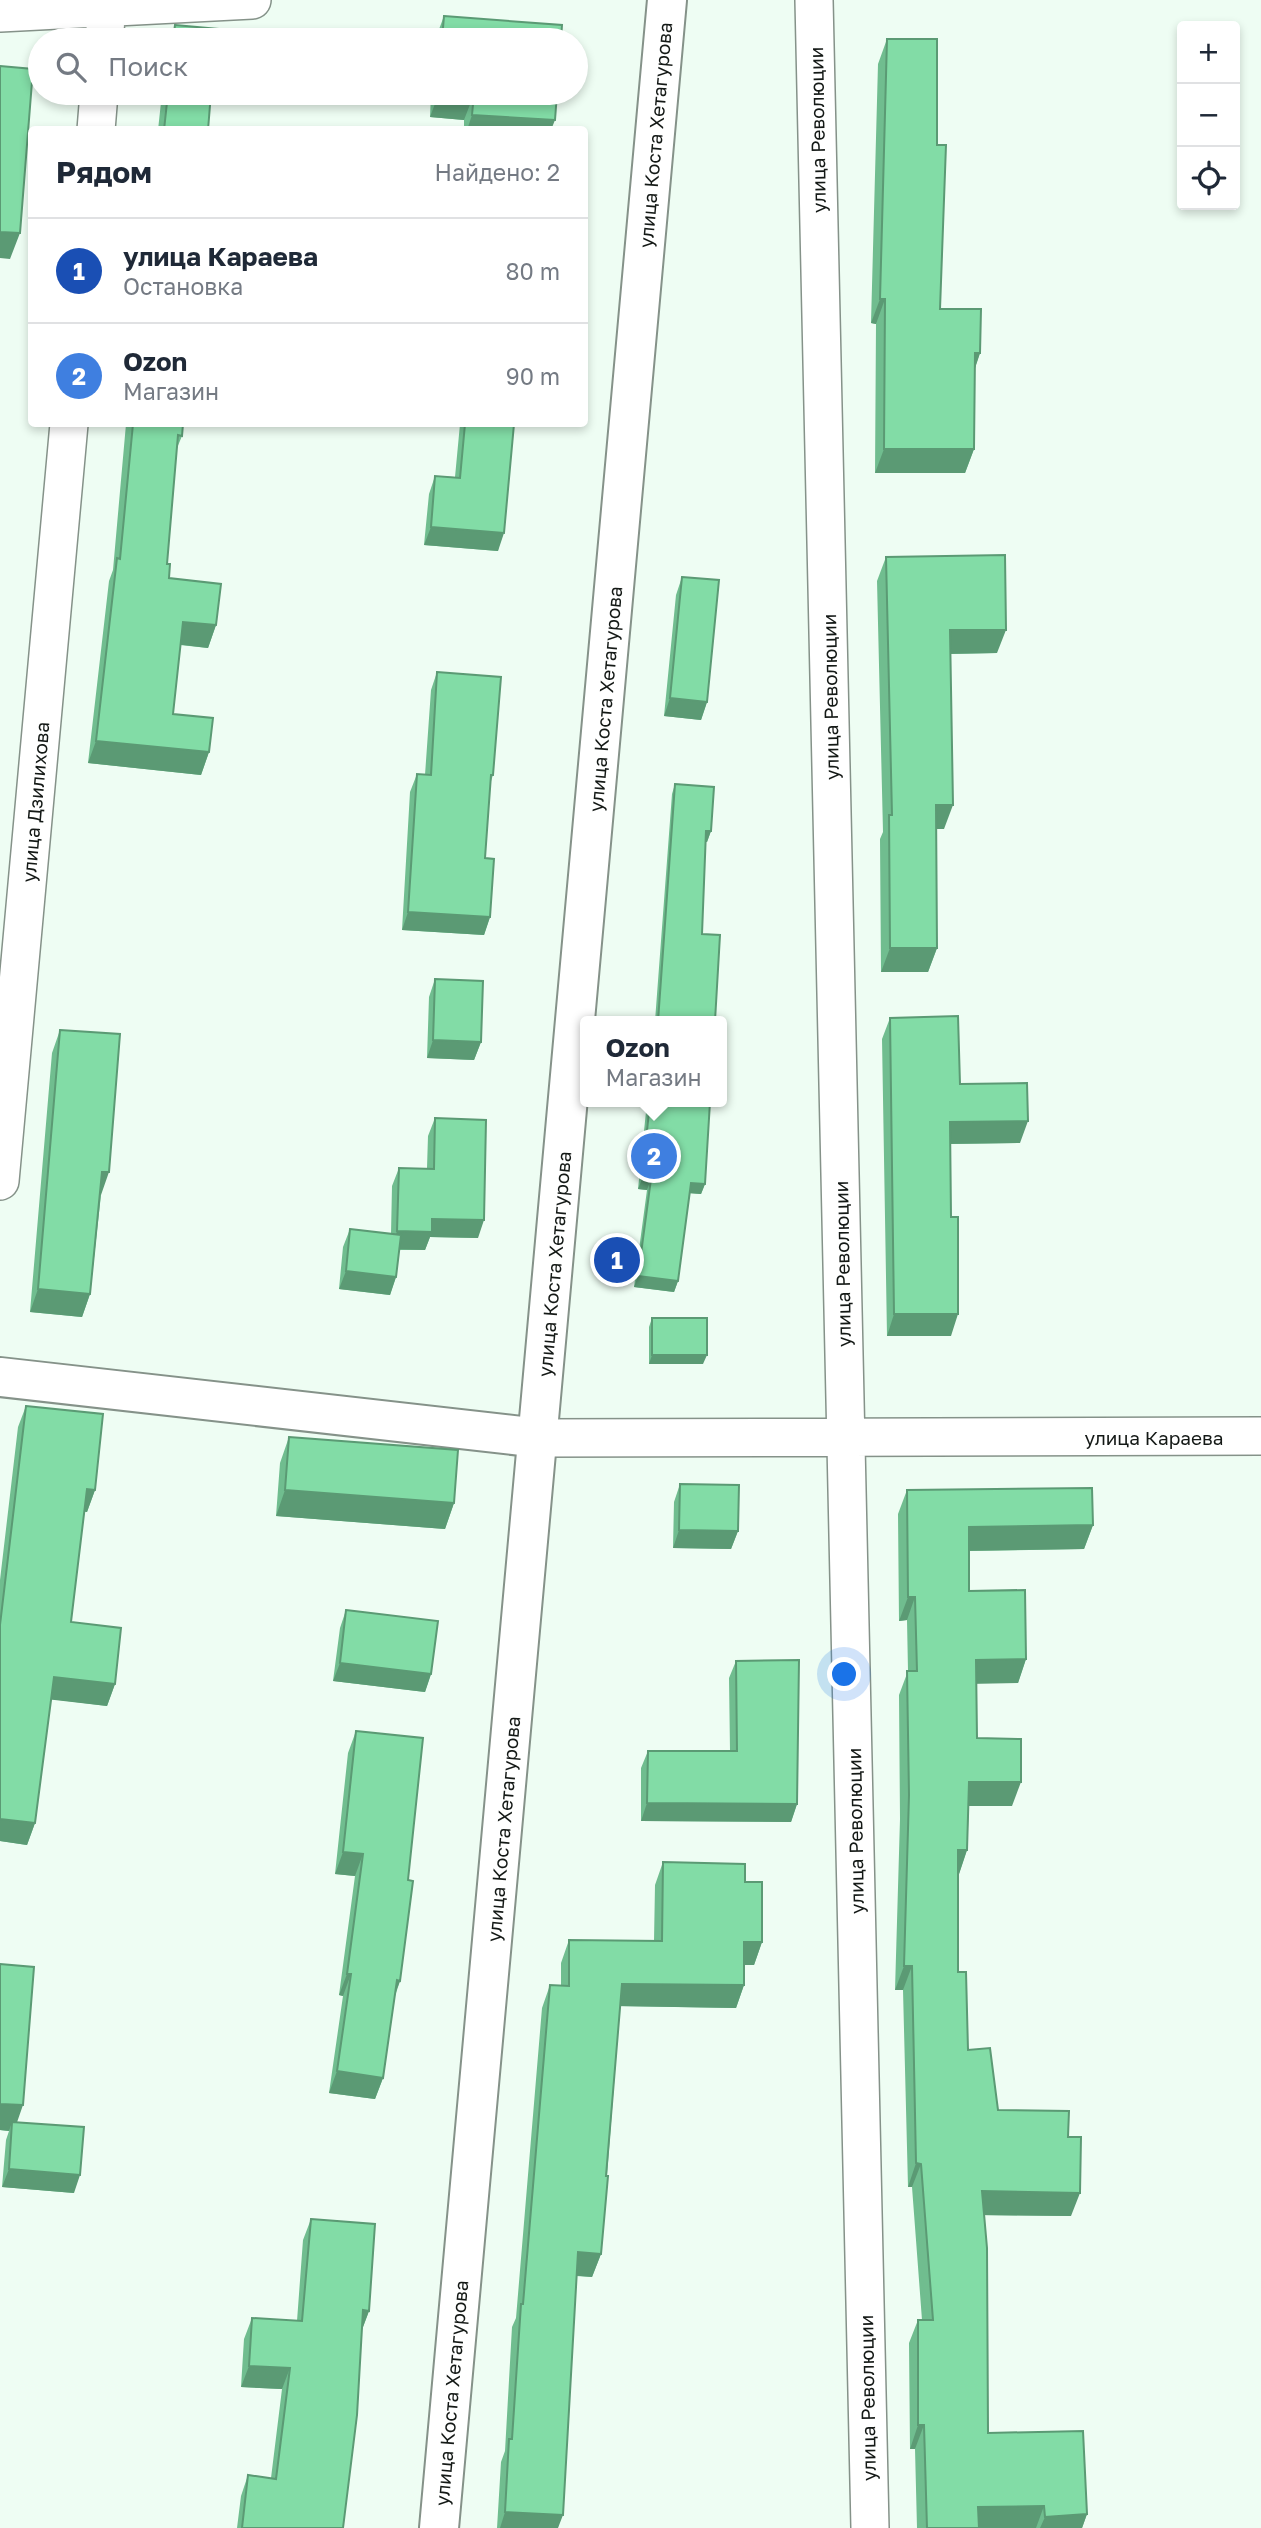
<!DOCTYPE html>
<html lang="ru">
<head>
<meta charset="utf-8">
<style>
  :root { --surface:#fff; --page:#f2f2f3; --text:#1f2937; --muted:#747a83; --line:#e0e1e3; --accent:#2563eb }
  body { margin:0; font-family:"Golos Text",sans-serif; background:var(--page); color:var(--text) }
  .controls { position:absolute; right:21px; top:21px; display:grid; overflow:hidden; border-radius:7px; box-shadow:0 4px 10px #0003 }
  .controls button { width:63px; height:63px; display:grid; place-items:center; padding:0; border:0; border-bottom:2px solid var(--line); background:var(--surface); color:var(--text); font:35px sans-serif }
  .you { position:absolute; left:845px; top:1675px; width:24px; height:24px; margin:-18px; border:5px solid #fff; border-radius:50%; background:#1a73e8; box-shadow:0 0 0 10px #1a73e833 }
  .badge { display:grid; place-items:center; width:46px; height:46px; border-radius:50%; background:var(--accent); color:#fff; font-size:23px; font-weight:700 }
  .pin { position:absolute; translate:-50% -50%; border:4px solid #fff; box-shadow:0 2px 7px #0006 }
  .popup { position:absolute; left:580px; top:1016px; width:147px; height:91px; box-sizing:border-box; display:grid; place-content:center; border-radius:7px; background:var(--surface); filter:drop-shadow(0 2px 5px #0005); font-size:23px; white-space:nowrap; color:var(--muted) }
  .popup b { font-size:26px; color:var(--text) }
  .popup::after { content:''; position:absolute; left:50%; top:100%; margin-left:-14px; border:14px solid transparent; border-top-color:var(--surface) }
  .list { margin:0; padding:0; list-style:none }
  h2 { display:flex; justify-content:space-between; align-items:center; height:91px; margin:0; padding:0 28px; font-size:30px }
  h2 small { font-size:23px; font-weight:400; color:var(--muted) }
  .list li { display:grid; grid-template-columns:46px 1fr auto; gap:21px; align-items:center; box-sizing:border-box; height:105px; padding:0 28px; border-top:2px solid var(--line) }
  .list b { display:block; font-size:26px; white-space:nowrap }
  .list p { margin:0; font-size:23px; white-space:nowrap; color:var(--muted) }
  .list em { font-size:23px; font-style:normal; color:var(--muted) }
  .icon { flex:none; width:38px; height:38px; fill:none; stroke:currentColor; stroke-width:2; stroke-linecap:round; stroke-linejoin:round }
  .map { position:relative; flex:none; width:1261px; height:2528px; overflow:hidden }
  .search { position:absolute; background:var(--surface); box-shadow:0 4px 10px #0003; left:28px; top:28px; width:560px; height:77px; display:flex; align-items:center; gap:18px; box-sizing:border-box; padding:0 24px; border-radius:38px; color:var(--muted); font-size:26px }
  .panel { position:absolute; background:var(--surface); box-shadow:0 4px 10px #0003; left:28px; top:126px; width:560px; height:301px; border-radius:7px }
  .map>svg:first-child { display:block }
</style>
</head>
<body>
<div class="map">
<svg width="1261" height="2528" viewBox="0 0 1261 2528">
  <rect width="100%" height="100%" fill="#eefdf3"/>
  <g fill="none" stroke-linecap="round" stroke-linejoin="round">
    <g stroke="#859289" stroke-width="40">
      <path id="minor" d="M 814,0 L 870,2528
        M 0,13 L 252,0
        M 104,40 L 107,9
        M 96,130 L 99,93
        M 0,1181 L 69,424
        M 539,1438 L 1261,1436"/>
    </g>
    <g stroke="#859289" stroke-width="42">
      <path id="tertiary" d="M 0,1377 L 539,1438"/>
    </g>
    <g stroke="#859289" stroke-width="42">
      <path id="secondary" d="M 439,2528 L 667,0"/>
    </g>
    <use href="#minor" stroke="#fff" stroke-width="37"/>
    <use href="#tertiary" stroke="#fff" stroke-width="38"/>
    <use href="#secondary" stroke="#fff" stroke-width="38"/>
  </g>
  <path fill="#70bd8f" d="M 444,16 L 561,40 L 435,40 Z
    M 175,25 L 217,40 L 170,40 Z
    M 887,39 L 937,145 L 940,309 L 980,353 L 975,368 L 974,449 L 965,473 L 875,473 L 876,324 L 871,323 L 878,64 Z
    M 162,93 L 211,93 L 208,130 L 158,130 Z
    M 431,93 L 557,93 L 551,130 L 464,130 L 464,120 L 430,117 Z
    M 126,424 L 183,424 L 182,436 L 177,448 L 167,564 L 169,578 L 216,625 L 208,648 L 180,645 L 173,714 L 209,752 L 201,775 L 88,763 L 109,581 L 113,570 Z
    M 460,424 L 514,424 L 498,551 L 424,545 L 429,494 L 435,476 L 455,477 Z
    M 886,557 L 997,653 L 951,654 L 944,829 L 936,829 L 937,948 L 928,972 L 881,972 L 880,839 L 883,832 L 877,581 Z
    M 682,577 L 707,702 L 701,720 L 664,716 L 676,595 Z
    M 437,672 L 493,775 L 490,784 L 485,858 L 490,917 L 484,935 L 402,930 L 410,792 L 417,774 L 425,775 L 431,690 Z
    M 675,784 L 711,831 L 707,842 L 705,842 L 702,934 L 715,1021 L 655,1021 L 672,794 Z
    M 435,979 L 481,1042 L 474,1060 L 427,1058 L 429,997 Z
    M 890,1018 L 1020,1143 L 950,1144 L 951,1336 L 887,1336 L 882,1039 Z
    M 60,1030 L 101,1195 L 90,1294 L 82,1317 L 30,1312 L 52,1053 Z
    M 647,1102 L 710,1102 L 705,1184 L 701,1194 L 689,1193 L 678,1281 L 674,1292 L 634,1287 L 647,1190 L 638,1189 Z
    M 435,1118 L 478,1238 L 430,1237 L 425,1250 L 399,1250 L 396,1277 L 390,1295 L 339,1289 L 343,1247 L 350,1229 L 391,1234 L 392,1186 L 399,1168 L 427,1168 L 428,1136 Z
    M 652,1318 L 703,1364 L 649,1364 L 649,1327 Z
    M 26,1406 L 95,1490 L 87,1512 L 84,1511 L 71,1622 L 115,1684 L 107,1706 L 51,1699 L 35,1823 L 27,1845 L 0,1841 L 0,1580 L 18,1427 Z
    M 289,1437 L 454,1503 L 445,1529 L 276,1516 L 280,1463 Z
    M 680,1484 L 738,1531 L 731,1549 L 673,1548 L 674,1502 Z
    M 907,1490 L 1093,1525 L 1084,1549 L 969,1551 L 969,1591 L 1026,1659 L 1018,1683 L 977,1683 L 977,1738 L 1012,1806 L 969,1806 L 967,1850 L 959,1874 L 958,1874 L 958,1972 L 968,2050 L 998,2110 L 1068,2137 L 1071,2216 L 984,2215 L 988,2433 L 1087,2514 L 1082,2528 L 917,2528 L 915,2449 L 910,2449 L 909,2343 L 918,2320 L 922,2320 L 912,2187 L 908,2187 L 903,1990 L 895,1990 L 900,1819 L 899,1695 L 908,1671 L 907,1620 L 899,1621 L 898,1514 Z
    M 346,1610 L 431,1674 L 425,1692 L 333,1681 L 340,1628 Z
    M 736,1661 L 797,1804 L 791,1822 L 641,1821 L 641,1768 L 648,1751 L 730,1751 L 729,1678 Z
    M 356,1731 L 408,1880 L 400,1981 L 395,1996 L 383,2078 L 375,2099 L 329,2093 L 343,1996 L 339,1995 L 355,1876 L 335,1874 L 348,1753 Z
    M 663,1862 L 745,1882 L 762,1942 L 754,1965 L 744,1965 L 744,1985 L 736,2008 L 620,2006 L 601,2254 L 592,2277 L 576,2276 L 558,2528 L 497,2528 L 501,2462 L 505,2451 L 512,2327 L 516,2318 L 542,2008 L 550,1985 L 561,1986 L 561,1963 L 569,1940 L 654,1941 L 655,1885 Z
    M 0,1964 L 17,2122 L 74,2193 L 2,2187 L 6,2140 L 9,2131 L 0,2130 Z
    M 311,2219 L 369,2311 L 362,2330 L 343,2528 L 237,2528 L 241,2496 L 248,2475 L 271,2478 L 282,2389 L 241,2387 L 244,2339 L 252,2318 L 297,2321 L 303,2240 Z"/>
  <path fill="#5b9a74" d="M 439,93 L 474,94 L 464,120 L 430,117 Z
    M 472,115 L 555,120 L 551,130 L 467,130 Z
    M 0,232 L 20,233 L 10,259 L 0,258 Z
    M 880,299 L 885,299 L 876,324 L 871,323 Z
    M 975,353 L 980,353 L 972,377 Z
    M 884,449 L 974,449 L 965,473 L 875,473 Z
    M 431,527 L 504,533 L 498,551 L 424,545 Z
    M 183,622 L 216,625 L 208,648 L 175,644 Z
    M 950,630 L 1006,630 L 997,653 L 942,654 Z
    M 670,698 L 707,702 L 701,720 L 664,716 Z
    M 96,741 L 209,752 L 201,775 L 88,763 Z
    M 936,805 L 953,805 L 944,829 L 927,829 Z
    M 706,831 L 711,831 L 707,842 L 702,842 Z
    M 408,912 L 490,917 L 484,935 L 402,930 Z
    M 890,948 L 937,948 L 928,972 L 881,972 Z
    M 433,1040 L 481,1042 L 474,1060 L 427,1058 Z
    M 1028,1121 L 1020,1143 L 942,1144 L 950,1122 Z
    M 102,1172 L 109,1172 L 101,1195 L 94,1194 Z
    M 642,1179 L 651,1179 L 647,1190 L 638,1189 Z
    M 691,1183 L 705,1184 L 701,1194 L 687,1193 Z
    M 432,1219 L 484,1220 L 478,1238 L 430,1237 L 425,1250 L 391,1249 L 397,1231 Z
    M 346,1271 L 396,1277 L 390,1295 L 339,1289 Z
    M 638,1276 L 678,1281 L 674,1292 L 634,1287 Z
    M 38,1289 L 90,1294 L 82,1317 L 30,1312 Z
    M 894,1314 L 958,1314 L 951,1336 L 887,1336 Z
    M 652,1355 L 707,1355 L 703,1364 L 649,1364 Z
    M 87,1489 L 95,1490 L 87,1512 L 79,1511 Z
    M 285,1490 L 454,1503 L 445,1529 L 276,1516 Z
    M 1093,1525 L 1084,1549 L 960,1551 L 969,1527 Z
    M 679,1530 L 738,1531 L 731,1549 L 673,1548 Z
    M 908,1597 L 915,1597 L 907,1620 L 899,1621 Z
    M 1026,1659 L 1018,1683 L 968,1684 L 976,1660 Z
    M 340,1663 L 431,1674 L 425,1692 L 333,1681 Z
    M 54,1677 L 115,1684 L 107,1706 L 46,1699 Z
    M 969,1782 L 1021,1782 L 1012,1806 L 961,1806 Z
    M 647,1803 L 797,1804 L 791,1822 L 641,1821 Z
    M 0,1819 L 35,1823 L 27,1845 L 0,1841 Z
    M 958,1850 L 967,1850 L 959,1874 L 949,1874 Z
    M 343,1852 L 363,1854 L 355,1876 L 335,1874 Z
    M 744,1942 L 762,1942 L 754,1965 L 736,1965 Z
    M 904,1966 L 912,1966 L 903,1990 L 895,1990 Z
    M 347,1974 L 351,1974 L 343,1996 L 339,1995 Z
    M 397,1980 L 400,1981 L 392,2002 Z
    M 622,1984 L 744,1985 L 736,2008 L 613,2006 Z
    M 337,2071 L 383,2078 L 375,2099 L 329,2093 Z
    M 0,2104 L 23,2105 L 14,2131 L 12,2122 L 9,2131 L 0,2130 Z
    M 916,2163 L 921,2164 L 912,2187 L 908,2187 Z
    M 9,2169 L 80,2175 L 74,2193 L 2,2187 Z
    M 982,2191 L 1080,2193 L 1071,2216 L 974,2215 Z
    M 578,2252 L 601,2254 L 592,2277 L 569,2275 Z
    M 363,2310 L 369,2311 L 361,2332 Z
    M 249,2366 L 290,2368 L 282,2389 L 241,2387 Z
    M 918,2425 L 924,2425 L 915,2449 L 910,2449 Z
    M 1044,2506 L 1036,2528 L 970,2528 L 978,2507 Z
    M 505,2512 L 563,2515 L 558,2528 L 500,2528 Z
    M 1087,2514 L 1082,2528 L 1040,2528 L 1045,2517 Z"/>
  <path fill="#82dca6" stroke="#5b9a74" stroke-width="2" d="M 444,16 L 562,25 L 561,40 L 442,40 Z
    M 175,25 L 218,29 L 217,40 L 173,40 Z
    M 887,39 L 937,39 L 937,145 L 946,145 L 940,309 L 981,309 L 980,353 L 975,353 L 974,449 L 884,449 L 885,299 L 880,299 Z
    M 0,66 L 33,69 L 20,233 L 0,232 Z
    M 168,93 L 211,93 L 208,130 L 164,130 Z
    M 454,93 L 557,93 L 555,120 L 472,115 L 474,94 Z
    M 133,424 L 183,424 L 182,436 L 178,435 L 167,564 L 170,564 L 169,578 L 221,584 L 216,625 L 183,622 L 173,714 L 213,718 L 209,752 L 96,741 L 117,558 L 120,559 Z
    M 465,424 L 514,424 L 504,533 L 431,527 L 435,476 L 460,478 Z
    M 1005,555 L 1006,630 L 950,630 L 953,805 L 936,805 L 937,948 L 890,948 L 889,815 L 892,815 L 886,557 Z
    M 682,577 L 719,580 L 707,702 L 670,698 Z
    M 437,672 L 501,677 L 493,775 L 491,775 L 485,858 L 494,859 L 490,917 L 408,912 L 417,774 L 431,775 Z
    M 675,784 L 714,787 L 711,831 L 706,831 L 702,934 L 720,935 L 715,1021 L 658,1021 Z
    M 435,979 L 483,981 L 481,1042 L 433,1040 Z
    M 958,1016 L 960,1084 L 1027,1083 L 1028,1121 L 950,1122 L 951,1217 L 958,1217 L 958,1314 L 894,1314 L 890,1018 Z
    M 60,1030 L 120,1034 L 109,1172 L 102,1172 L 90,1294 L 38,1289 Z
    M 650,1102 L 710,1102 L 705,1184 L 691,1183 L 678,1281 L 638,1276 L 651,1179 L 642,1179 Z
    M 435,1118 L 486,1120 L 484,1220 L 432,1219 L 432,1232 L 397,1231 L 399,1168 L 434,1169 Z
    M 350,1229 L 401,1235 L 396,1277 L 346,1271 Z
    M 652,1318 L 707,1318 L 707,1355 L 652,1355 Z
    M 26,1406 L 103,1414 L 95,1490 L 87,1489 L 71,1622 L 121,1628 L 115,1684 L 54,1677 L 35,1823 L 0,1819 L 0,1625 Z
    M 289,1437 L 458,1450 L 454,1503 L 285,1490 Z
    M 680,1484 L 739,1485 L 738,1531 L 679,1530 Z
    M 1092,1488 L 1093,1525 L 969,1527 L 969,1591 L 1025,1590 L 1026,1659 L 976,1660 L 977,1738 L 1021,1739 L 1021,1782 L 969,1782 L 967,1850 L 958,1850 L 958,1972 L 966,1972 L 968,2050 L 990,2048 L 998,2110 L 1069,2111 L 1068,2137 L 1081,2137 L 1080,2193 L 982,2191 L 987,2248 L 988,2433 L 1083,2431 L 1087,2514 L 1045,2517 L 1044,2506 L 978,2507 L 979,2528 L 927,2528 L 924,2425 L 918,2425 L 918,2320 L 933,2320 L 921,2164 L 916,2163 L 912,1966 L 904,1966 L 909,1795 L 907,1671 L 917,1671 L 915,1597 L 908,1597 L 907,1490 Z
    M 346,1610 L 438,1621 L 431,1674 L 340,1663 Z
    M 799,1660 L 797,1804 L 647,1803 L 648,1751 L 737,1751 L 736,1661 Z
    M 356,1731 L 423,1738 L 408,1880 L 413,1881 L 400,1981 L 397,1980 L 383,2078 L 337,2071 L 351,1974 L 347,1974 L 363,1854 L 343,1852 Z
    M 663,1862 L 745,1864 L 745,1882 L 762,1882 L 762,1942 L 744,1942 L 744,1985 L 622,1984 L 606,2176 L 608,2176 L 601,2254 L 578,2252 L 563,2515 L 505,2512 L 509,2439 L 512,2439 L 521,2304 L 523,2304 L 550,1985 L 569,1986 L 569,1940 L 662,1941 Z
    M 0,1964 L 34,1967 L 23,2105 L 0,2104 Z
    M 12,2122 L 84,2127 L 80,2175 L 9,2169 Z
    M 311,2219 L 375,2224 L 369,2311 L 363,2310 L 357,2415 L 343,2528 L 242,2528 L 248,2475 L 276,2479 L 290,2368 L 249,2366 L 252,2318 L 302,2321 Z"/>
  <g text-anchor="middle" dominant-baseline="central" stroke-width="5" stroke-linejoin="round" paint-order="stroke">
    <g font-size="19" fill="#141916" stroke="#fff">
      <text transform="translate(817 130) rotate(-91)">улица Революции</text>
      <text transform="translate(655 135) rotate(-85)">улица Коста Хетагурова</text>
      <text transform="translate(830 697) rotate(-91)">улица Революции</text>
      <text transform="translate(605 699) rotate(-85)">улица Коста Хетагурова</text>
      <text transform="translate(35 802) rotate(-85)">улица Дзилихова</text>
      <text transform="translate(554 1264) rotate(-85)">улица Коста Хетагурова</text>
      <text transform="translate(842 1264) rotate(-91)">улица Революции</text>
      <text x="1154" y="1437">улица Караева</text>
      <text transform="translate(503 1829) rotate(-85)">улица Коста Хетагурова</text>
      <text transform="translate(855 1831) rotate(-91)">улица Революции</text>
      <text transform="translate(451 2393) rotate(-85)">улица Коста Хетагурова</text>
      <text transform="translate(867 2398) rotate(-91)">улица Революции</text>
    </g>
  </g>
</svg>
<div class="controls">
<button>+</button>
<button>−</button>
<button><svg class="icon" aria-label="locate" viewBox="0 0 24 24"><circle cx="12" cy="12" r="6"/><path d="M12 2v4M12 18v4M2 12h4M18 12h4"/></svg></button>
</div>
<div class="you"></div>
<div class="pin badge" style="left:617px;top:1260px;background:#1a4fb4">1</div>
<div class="pin badge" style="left:654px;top:1156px;background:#3f7fe0">2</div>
<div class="popup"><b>Ozon</b>Магазин</div>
<div class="search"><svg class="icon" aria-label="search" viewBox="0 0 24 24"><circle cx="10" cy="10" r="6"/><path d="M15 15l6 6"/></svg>Поиск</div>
<section class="panel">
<h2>Рядом<small>Найдено: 2</small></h2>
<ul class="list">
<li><span class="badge" style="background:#1a4fb4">1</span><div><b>улица Караева</b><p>Остановка</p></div><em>80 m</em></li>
<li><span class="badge" style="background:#3f7fe0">2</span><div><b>Ozon</b><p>Магазин</p></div><em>90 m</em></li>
</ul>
</section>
</div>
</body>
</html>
